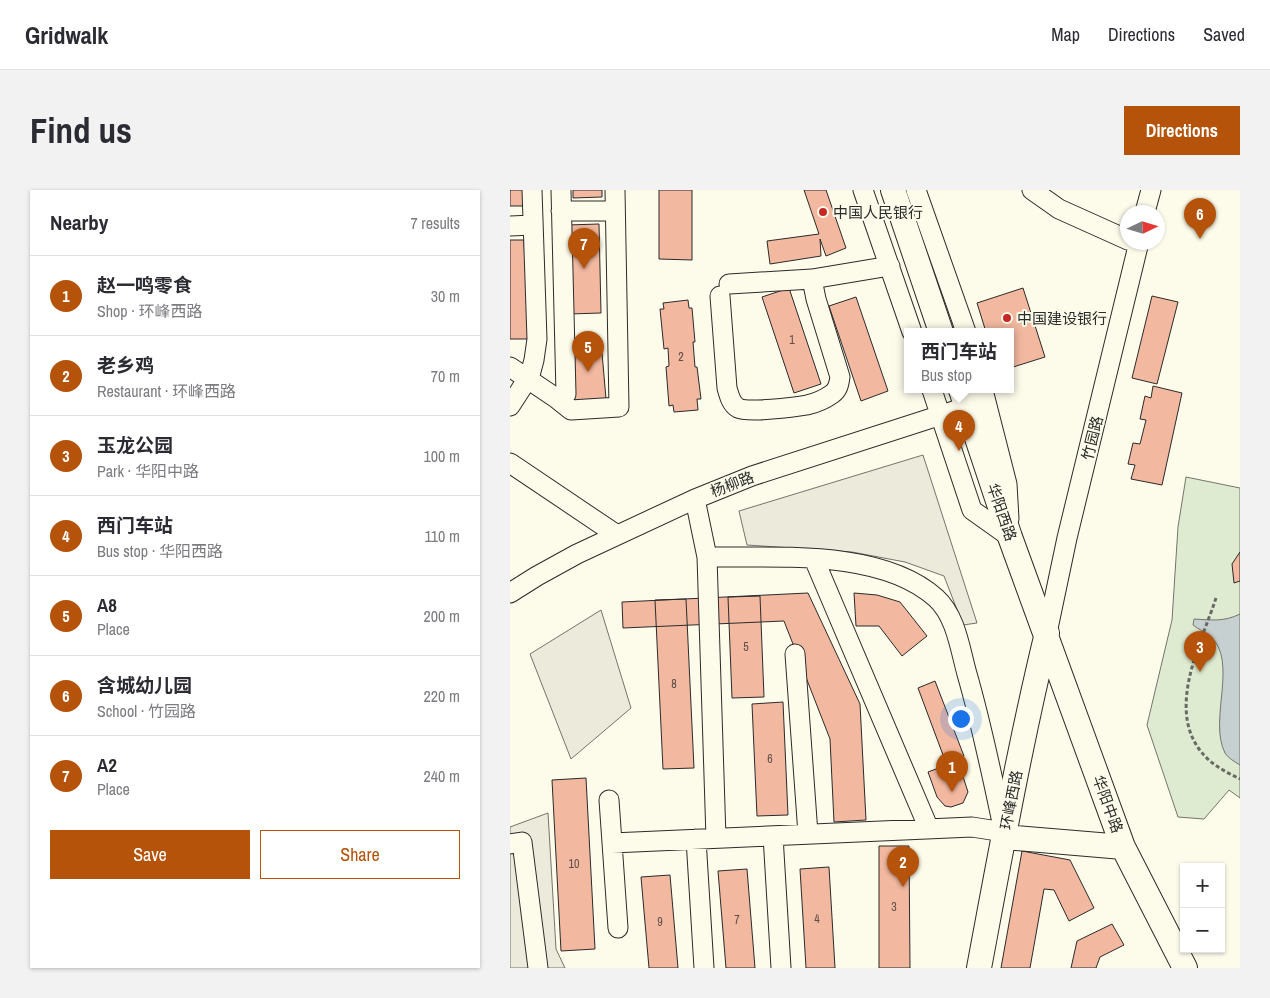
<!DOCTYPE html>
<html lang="en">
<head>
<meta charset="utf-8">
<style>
  :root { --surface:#fff; --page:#f2f2f3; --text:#2b2b33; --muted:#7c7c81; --line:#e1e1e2; --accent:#b45309 }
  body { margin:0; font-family:"Archivo Narrow","Noto Sans SC",sans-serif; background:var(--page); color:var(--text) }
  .controls { position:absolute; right:15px; bottom:15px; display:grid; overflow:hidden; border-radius:0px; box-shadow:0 1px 4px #0004 }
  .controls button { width:45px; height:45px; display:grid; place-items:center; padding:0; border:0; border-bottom:1px solid var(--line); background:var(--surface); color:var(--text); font:25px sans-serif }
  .compass { position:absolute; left:610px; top:15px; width:45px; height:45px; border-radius:50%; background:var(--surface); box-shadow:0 1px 4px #0004; rotate:86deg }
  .you { position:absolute; left:450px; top:528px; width:18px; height:18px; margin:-12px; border:4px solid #fff; border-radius:50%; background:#1a73e8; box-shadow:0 0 0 8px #1a73e833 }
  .badge { display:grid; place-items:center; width:32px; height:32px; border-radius:50%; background:var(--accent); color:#fff; font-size:16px; font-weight:700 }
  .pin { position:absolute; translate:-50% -41px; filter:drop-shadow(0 1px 2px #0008) }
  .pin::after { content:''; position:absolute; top:26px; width:18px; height:15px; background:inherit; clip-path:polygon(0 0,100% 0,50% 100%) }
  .popup { position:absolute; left:394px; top:138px; width:110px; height:65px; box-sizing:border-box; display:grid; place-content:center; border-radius:0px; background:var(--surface); filter:drop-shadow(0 1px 4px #0005); font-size:16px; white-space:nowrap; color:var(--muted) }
  .popup b { font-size:19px; color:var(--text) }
  .popup::after { content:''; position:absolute; left:50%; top:100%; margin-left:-10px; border:10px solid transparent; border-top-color:var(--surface) }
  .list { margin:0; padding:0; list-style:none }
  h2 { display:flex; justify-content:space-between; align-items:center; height:65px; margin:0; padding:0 20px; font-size:21px }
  h2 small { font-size:16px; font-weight:400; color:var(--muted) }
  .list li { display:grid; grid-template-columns:32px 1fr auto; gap:15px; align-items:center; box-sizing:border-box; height:80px; padding:0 20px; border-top:1px solid var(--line) }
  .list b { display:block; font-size:19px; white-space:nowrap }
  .list p { margin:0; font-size:16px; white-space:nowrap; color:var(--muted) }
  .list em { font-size:16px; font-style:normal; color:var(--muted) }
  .actions { display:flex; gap:10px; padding:15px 20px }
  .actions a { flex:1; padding:11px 0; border:1px solid var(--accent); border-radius:0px; text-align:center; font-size:18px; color:var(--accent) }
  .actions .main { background:var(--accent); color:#fff }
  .map { position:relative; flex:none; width:730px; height:778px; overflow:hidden; border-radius:0px }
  header { display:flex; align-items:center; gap:30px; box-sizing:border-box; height:70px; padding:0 25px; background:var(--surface); border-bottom:1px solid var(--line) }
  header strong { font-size:24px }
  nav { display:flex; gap:28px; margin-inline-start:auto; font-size:18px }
  .intro { display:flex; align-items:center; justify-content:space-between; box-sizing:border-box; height:120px; padding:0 30px }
  h1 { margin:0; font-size:35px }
  .button { padding:12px 22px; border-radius:0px; background:var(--accent); color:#fff; font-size:18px; font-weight:700 }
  main { display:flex; gap:30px; padding:0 30px }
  aside { flex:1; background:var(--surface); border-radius:0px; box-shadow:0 1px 4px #0004 }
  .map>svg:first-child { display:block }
</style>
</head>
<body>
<header>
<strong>Gridwalk</strong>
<nav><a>Map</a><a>Directions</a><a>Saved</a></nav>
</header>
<div class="intro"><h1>Find us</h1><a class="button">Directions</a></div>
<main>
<aside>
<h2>Nearby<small>7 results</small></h2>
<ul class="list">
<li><span class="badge">1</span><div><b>赵一鸣零食</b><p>Shop · 环峰西路</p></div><em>30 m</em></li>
<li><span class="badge">2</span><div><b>老乡鸡</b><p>Restaurant · 环峰西路</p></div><em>70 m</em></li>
<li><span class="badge">3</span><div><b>玉龙公园</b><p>Park · 华阳中路</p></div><em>100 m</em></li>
<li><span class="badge">4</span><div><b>西门车站</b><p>Bus stop · 华阳西路</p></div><em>110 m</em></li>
<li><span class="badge">5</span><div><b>A8</b><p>Place</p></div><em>200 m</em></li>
<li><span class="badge">6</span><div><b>含城幼儿园</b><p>School · 竹园路</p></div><em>220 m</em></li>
<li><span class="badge">7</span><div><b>A2</b><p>Place</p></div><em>240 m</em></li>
</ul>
<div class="actions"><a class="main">Save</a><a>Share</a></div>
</aside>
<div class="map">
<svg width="730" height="778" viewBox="0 0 730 778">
  <rect width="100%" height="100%" fill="#fdfbea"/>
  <path fill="#deebd1" stroke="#74746e" d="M 676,287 L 730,298 L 730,608 L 719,600 L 694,629 L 668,627 L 637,535 L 662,430 L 668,337 Z"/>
  <path fill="#eceadb" stroke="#74746e" d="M 413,265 L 467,433 L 453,435 L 434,386 L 395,372 L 342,362 L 237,355 L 229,321 Z
    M 91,420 L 121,518 L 61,569 L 20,464 Z
    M 38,623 L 46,759 L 55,778 L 0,778 L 0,637 Z"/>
  <path fill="#c7d0d0" stroke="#74746e" d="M 730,424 L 730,575 C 725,572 718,568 715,563 C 698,530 729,471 700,446 C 695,442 688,439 683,435 L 684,429 C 701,430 714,432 730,424 Z"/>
  <path fill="#f2b8a0" stroke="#2b2b2b" d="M 0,0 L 15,0 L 15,16 L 0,16 Z
    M 63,0 L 92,0 L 92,7 L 63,8 Z
    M 149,0 L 182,0 L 182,70 L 149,69 Z
    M 294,0 L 316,0 L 336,58 L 316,66 L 310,49 L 311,66 L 260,74 L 257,51 L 309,44 Z
    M 89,34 L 91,123 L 59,124 L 57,35 Z
    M 0,50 L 14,50 L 19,149 L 0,149 Z
    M 279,98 L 311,194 L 284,203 L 252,107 Z
    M 513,98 L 535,167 L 500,178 L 500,142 L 476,142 L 467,113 Z
    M 642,106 L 668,112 L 647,194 L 622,188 Z
    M 346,107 L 378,201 L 351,211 L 319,116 Z
    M 178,110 L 179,118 L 182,118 L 185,152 L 183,152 L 185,177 L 187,177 L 191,209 L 187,209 L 188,220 L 164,222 L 163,215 L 159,216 L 156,177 L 159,176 L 158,158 L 154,159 L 150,119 L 154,119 L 153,113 Z
    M 91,151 L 96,209 L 64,212 L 60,154 Z
    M 643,196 L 672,203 L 652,295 L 621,289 L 625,275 L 618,274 L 623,253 L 630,254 L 636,230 L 630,229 L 635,206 L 641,208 Z
    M 730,362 L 730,391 L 724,393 L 722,374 Z
    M 298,403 L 350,514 L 356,630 L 324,632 L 320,549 L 274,431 L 113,438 L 112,412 Z
    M 344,403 L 367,405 L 390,412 L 417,446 L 392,466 L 369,436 L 346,436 Z
    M 250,406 L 254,507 L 222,508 L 218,407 Z
    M 176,409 L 184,578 L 153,579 L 145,410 Z
    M 425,491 L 454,566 L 436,573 L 408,498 Z
    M 273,512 L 278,625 L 247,626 L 242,514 Z
    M 448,571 L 458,602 L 453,613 L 441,617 L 435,616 L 427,607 L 418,582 Z
    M 76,588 L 85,759 L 51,761 L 42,590 Z
    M 369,656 L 399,656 L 400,778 L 369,778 Z
    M 512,661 L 560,670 L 584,718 L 559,731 L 544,700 L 534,699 L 520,778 L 491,778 Z
    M 319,677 L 325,778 L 296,778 L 290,679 Z
    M 237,679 L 245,778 L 216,778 L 208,681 Z
    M 160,685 L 168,778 L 139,778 L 131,687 Z
    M 602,734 L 614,755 L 590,767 L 586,778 L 561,778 L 567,751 Z"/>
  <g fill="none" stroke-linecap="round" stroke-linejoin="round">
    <g stroke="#2b2b2b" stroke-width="21">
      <path id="minor" d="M 353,0 L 402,142
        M 406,0 L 456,142
        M 522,0 L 549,19 L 618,50
        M 51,21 L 104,21
        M 635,22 L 641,0
        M 0,36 L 23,35
        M 219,94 L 302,89 L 380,76
        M 210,106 L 217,198 C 219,205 221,214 228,218 C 238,223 285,217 297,215 C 306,213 315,209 322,204 C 328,200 329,194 330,187 L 306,109 L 302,89
        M 0,177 L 46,208 L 56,204 L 51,0
        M 422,200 L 462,320 L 500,347
        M 473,200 L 497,294 L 499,329
        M 46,208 L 61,220 L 109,217 L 105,0
        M 0,216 L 20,185 L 24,170 L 27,149 L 22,0
        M 0,273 L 107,345
        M 197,367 L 206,648
        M 304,369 L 419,639
        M 0,403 L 27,386 L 67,364 L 185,309 L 242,286 L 456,217
        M 537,443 L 557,348 L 629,52
        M 285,464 L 298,644
        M 99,610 L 108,738
        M 263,646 L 271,778
        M 186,649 L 194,778
        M 102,653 L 462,637 L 494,642 C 483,589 472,536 457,484 C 450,459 446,426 426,408 C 371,359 267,368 197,367 L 185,309
        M 0,654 L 12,652 L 28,778"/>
    </g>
    <g stroke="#2b2b2b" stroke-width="26">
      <path id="major" d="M 383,0 L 431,142
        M 451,200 L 500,347 L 613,657 L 675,778
        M 494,647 L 613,657
        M 469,778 C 490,666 510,554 537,443"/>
    </g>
    <path stroke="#6a6964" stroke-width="3" stroke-dasharray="4 2.5" stroke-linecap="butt" d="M 706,408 C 690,457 651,528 700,571 C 708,578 720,584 730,589"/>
    <use href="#minor" stroke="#fdfbea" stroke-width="19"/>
    <use href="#major" stroke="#fdfbea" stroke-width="24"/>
  </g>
  <g fill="#c62828" stroke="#fdfbea" stroke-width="2">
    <circle cx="313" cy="22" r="5"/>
    <circle cx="497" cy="128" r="5"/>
  </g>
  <g text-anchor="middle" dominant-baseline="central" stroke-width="4" stroke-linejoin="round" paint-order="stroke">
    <g font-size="12" fill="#5d4e48">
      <text x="282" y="150">1</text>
      <text x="171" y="167">2</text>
      <text x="236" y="457">5</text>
      <text x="164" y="494">8</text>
      <text x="260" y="569">6</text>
      <text x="64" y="674">10</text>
      <text x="384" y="717">3</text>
      <text x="307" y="729">4</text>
      <text x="227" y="730">7</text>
      <text x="150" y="732">9</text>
    </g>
    <g font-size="15" fill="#2b2b2b" stroke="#fdfbea" text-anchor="start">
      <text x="323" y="22">中国人民银行</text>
      <text x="507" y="128">中国建设银行</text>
    </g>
    <g font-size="15" fill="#2b2b2b" stroke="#fdfbea">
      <text transform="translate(582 248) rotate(-76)">竹园路</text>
      <text transform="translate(222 294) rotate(-21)">杨柳路</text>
      <text transform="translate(492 322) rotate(71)">华阳西路</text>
      <text transform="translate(501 610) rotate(-79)">环峰西路</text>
      <text transform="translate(598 614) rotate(70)">华阳中路</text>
    </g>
  </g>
</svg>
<div class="controls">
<button>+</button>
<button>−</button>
</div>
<svg class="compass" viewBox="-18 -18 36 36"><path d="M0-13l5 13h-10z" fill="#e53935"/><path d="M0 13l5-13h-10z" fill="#7c7c81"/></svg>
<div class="you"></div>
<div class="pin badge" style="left:442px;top:602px">1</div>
<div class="pin badge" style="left:393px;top:697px">2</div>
<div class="pin badge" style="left:690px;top:482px">3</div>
<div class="pin badge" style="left:449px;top:261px">4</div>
<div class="popup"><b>西门车站</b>Bus stop</div>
<div class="pin badge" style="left:78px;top:182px">5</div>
<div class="pin badge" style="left:690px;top:49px">6</div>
<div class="pin badge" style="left:74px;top:79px">7</div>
</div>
</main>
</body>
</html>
